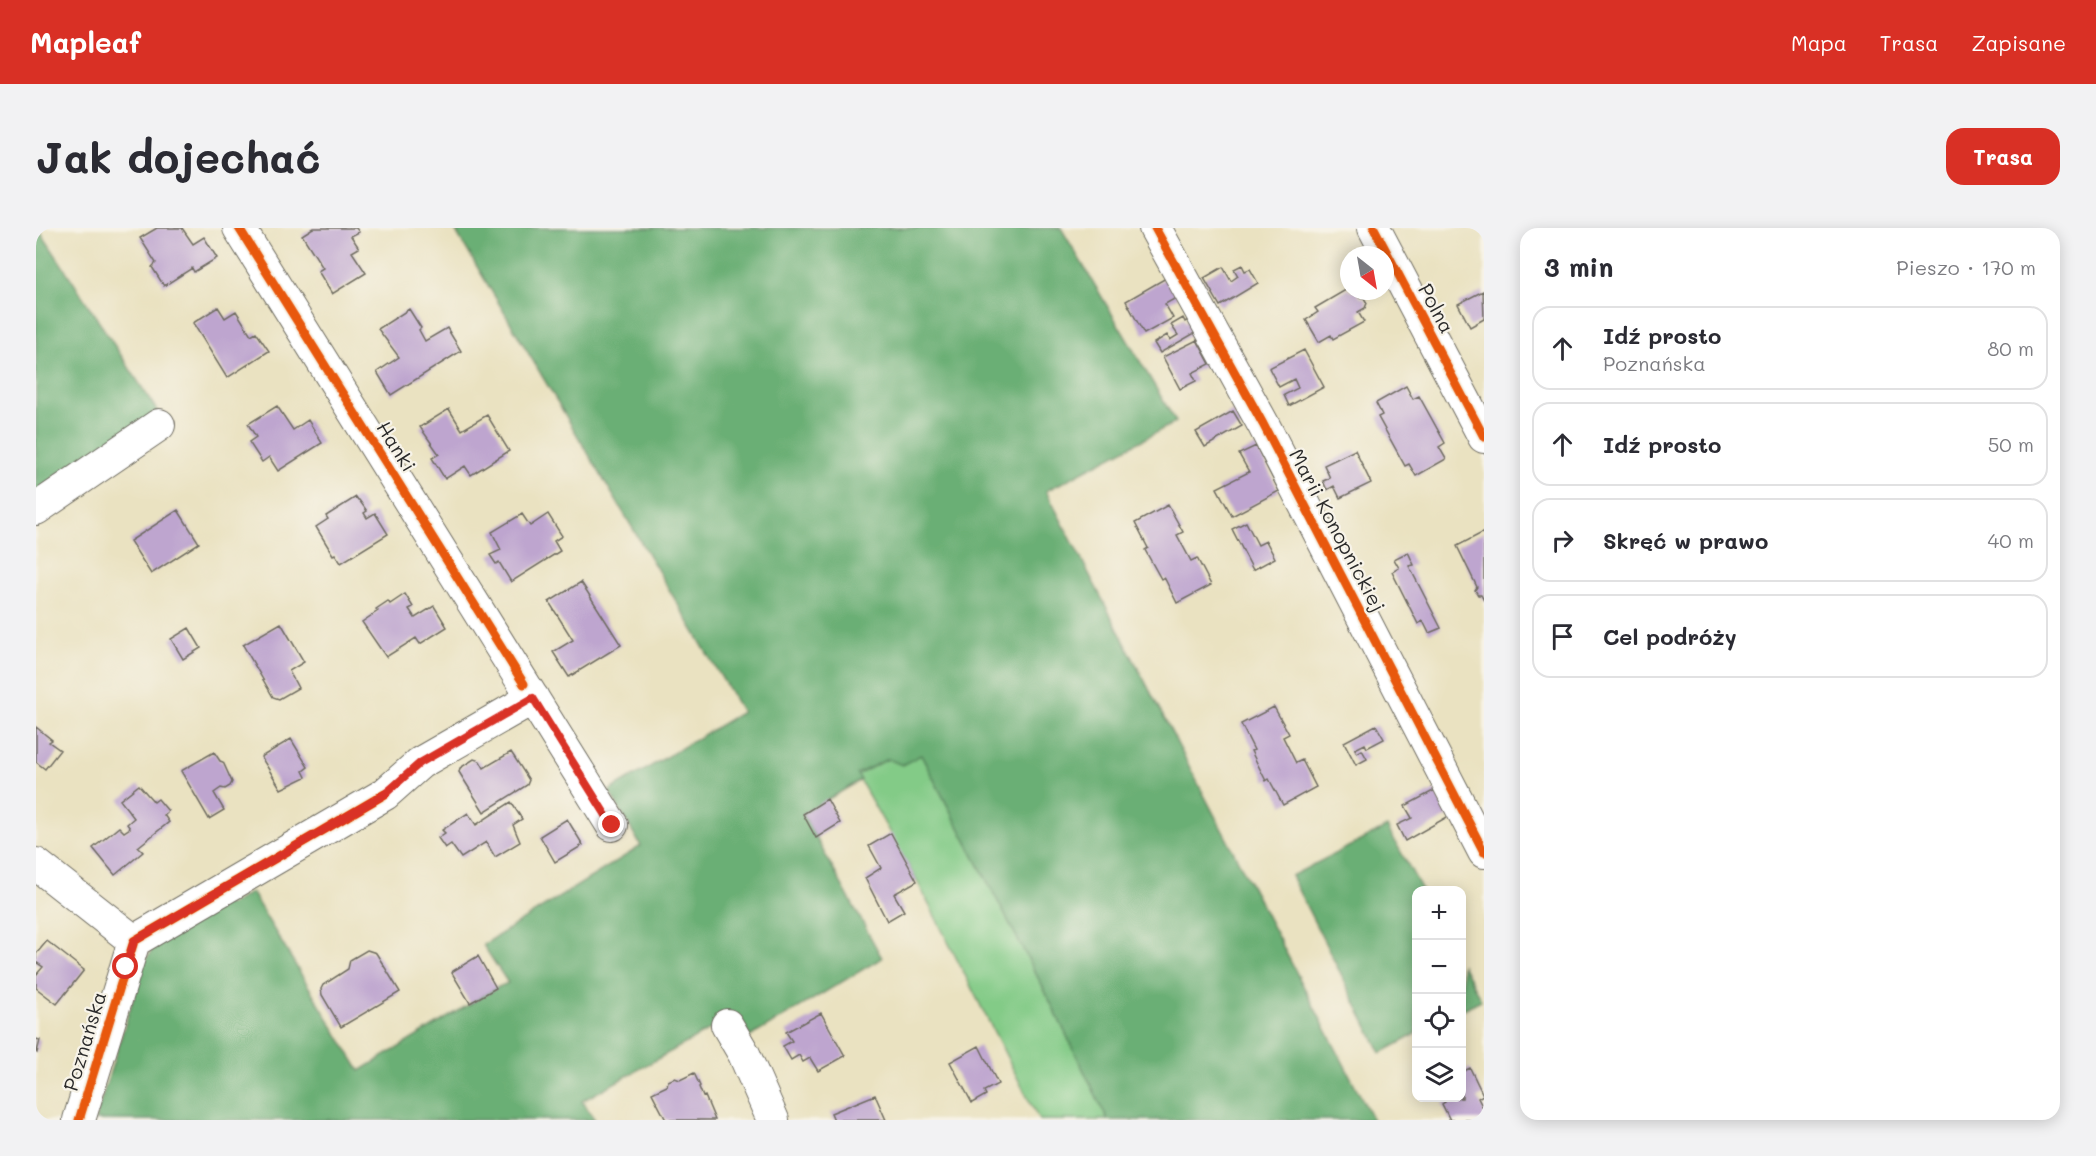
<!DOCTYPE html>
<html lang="pl">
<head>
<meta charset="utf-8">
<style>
  :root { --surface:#fff; --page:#f2f2f3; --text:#2b2b33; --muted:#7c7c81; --line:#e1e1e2; --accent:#d93025 }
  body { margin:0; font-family:Mali,sans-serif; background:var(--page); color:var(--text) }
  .controls { position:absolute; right:18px; bottom:18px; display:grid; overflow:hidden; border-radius:12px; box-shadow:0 3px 15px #0003 }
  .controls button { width:54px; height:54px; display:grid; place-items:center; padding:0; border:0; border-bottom:2px solid var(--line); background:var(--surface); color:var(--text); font:30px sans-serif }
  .compass { position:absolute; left:1304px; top:18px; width:54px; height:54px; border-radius:50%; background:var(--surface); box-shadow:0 3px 15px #0003; rotate:149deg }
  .stop { position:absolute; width:18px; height:18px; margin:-14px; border:4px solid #d93025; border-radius:50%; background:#fff }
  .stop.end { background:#d93025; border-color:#fff; box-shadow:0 2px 6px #0008 }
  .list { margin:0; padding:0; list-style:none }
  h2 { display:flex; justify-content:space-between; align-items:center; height:78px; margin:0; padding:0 24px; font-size:26px }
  h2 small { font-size:20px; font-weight:400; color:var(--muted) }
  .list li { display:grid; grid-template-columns:39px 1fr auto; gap:18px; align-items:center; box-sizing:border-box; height:84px; margin:0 12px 12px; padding:0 12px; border:2px solid var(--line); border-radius:18px }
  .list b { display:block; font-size:22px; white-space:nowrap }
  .list p { margin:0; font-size:20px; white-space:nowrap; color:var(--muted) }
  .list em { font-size:20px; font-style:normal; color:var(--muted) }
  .icon { flex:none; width:33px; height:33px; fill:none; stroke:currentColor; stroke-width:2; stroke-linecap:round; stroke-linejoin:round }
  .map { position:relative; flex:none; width:1448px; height:892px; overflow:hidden; border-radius:18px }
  header { display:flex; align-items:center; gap:36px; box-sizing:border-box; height:84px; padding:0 30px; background:var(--accent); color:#fff }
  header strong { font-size:28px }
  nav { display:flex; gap:33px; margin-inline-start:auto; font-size:21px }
  .intro { display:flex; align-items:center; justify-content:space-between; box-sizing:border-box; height:144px; padding:0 36px }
  h1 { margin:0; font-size:42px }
  .button { padding:15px 27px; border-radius:18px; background:var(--accent); color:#fff; font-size:21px; font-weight:700 }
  main { display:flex; gap:36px; padding:0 36px }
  aside { flex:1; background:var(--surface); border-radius:18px; box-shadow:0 3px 15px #0003 }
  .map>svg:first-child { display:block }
</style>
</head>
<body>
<header>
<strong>Mapleaf</strong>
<nav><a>Mapa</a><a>Trasa</a><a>Zapisane</a></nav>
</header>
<div class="intro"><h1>Jak dojechać</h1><a class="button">Trasa</a></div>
<main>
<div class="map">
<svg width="1448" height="892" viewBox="0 0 1448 892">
  <rect width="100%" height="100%" fill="#f7f3e8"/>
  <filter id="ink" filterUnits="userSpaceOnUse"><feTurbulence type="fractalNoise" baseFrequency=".0167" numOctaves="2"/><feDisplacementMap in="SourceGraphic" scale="12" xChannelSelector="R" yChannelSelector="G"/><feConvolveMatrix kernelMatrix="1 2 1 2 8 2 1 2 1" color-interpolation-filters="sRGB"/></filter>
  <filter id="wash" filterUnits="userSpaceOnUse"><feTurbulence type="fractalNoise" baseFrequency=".008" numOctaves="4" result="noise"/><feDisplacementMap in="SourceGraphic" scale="24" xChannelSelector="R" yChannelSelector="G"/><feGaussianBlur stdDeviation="1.35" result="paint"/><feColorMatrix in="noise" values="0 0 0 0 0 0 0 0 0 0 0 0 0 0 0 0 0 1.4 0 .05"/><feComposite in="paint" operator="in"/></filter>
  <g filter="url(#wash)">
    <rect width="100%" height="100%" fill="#eae2c1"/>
    <path fill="#83cb87" stroke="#577b59" stroke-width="1.5" d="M 885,527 L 1009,763 L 1072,892 L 1003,892 L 881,653 L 821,547 L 852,531 Z"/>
    <path fill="#6aaf74" stroke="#4a6d50" stroke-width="1.5" d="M 0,0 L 2,0 L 122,184 L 0,267 Z
      M 418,0 L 1025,0 L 1140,194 L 1010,263 L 1337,892 L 1072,892 L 1009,763 L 885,527 L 866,537 L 852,531 L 821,546 L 825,552 L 767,586 L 846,730 L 714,809 L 702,786 L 546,873 L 559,892 L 59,892 L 109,733 L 121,714 L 188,675 L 194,677 L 215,664 L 324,843 L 460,760 L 472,755 L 447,717 L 605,618 L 573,563 L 706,484 Z
      M 1351,599 L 1386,662 L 1380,662 L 1380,806 L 1345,825 L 1255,648 Z
      M 1426,736 L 1445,772 L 1426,782 Z"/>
    <g id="blocks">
      <path fill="#bea5cf" d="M 121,0 L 146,0 L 157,16 L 168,9 L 181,30 L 158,44 L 156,40 L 128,58 L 116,39 L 120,35 L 104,10 Z
        M 277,0 L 320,0 L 323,4 L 315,8 L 323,20 L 316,24 L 330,45 L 296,66 L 282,43 L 287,40 L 266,7 Z
        M 1206,37 L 1209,43 L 1214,41 L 1222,55 L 1184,78 L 1168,50 L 1187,39 L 1195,53 L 1202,48 L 1198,41 Z
        M 1130,50 L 1142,69 L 1129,76 L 1137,90 L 1108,106 L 1090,73 Z
        M 1313,60 L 1313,63 L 1320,63 L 1324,69 L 1328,70 L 1331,75 L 1329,80 L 1322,84 L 1328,94 L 1297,111 L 1295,107 L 1283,114 L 1270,92 L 1282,84 L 1279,80 Z
        M 1447,63 L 1448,91 L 1434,99 L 1422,76 Z
        M 182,79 L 189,90 L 200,83 L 215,107 L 220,104 L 233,123 L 191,150 L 157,95 Z
        M 373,81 L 385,100 L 383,102 L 389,113 L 411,100 L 425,123 L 355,167 L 341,144 L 363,129 L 342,101 Z
        M 1157,89 L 1164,102 L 1124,125 L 1118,115 L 1131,107 L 1134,112 L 1142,107 L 1135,97 L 1147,90 L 1149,94 Z
        M 1161,112 L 1174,136 L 1156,145 L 1160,153 L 1144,161 L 1127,129 Z
        M 1268,122 L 1288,159 L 1253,178 L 1248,167 L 1262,160 L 1258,151 L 1243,159 L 1233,140 Z
        M 1370,158 L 1377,171 L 1383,168 L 1409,215 L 1403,219 L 1410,231 L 1380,248 L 1373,236 L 1369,238 L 1342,189 L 1346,187 L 1340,175 Z
        M 241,178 L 257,202 L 272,192 L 286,215 L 242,243 L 233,229 L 226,234 L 213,214 L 220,209 L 212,196 Z
        M 413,181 L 426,202 L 451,187 L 473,223 L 435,247 L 429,238 L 409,251 L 396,230 L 403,226 L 384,199 Z
        M 1197,183 L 1206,198 L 1169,219 L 1160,204 Z
        M 1220,218 L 1243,263 L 1196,288 L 1181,260 L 1213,244 L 1203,226 Z
        M 1319,222 L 1335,255 L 1304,270 L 1298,258 L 1291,262 L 1287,253 L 1294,250 L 1288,237 Z
        M 320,269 L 322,272 L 323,272 L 331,283 L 328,285 L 331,290 L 339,285 L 352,306 L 305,335 L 299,326 L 297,327 L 280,299 L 292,291 L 290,288 Z
        M 1132,277 L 1147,304 L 1141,307 L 1155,333 L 1161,330 L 1175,357 L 1141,375 L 1128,349 L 1125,351 L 1109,322 L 1112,320 L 1099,295 Z
        M 142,282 L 163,315 L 115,346 L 94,313 Z
        M 486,286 L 494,298 L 512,286 L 526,308 L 518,313 L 524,323 L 475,354 L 463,334 L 460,336 L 454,327 L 465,322 L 456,304 Z
        M 1210,294 L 1222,317 L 1230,313 L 1239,330 L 1217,342 L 1196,301 Z
        M 1448,304 L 1448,373 L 1445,367 L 1442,367 L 1439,362 L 1441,359 L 1421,318 Z
        M 1372,324 L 1378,337 L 1373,338 L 1405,400 L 1393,405 L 1387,393 L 1382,396 L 1356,344 L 1363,340 L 1358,331 Z
        M 545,354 L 585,417 L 533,449 L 517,424 L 537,412 L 513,374 Z
        M 369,366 L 377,379 L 373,381 L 379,390 L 398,378 L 411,399 L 384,416 L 380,410 L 350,429 L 326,394 L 342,383 L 340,381 L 352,373 L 354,376 Z
        M 245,395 L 268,434 L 253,443 L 262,460 L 243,471 L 237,469 L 207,417 Z
        M 153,400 L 165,420 L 147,431 L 135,411 Z
        M 1238,479 L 1253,506 L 1247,509 L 1260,535 L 1266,532 L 1280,559 L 1247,577 L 1233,551 L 1230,553 L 1215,523 L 1218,522 L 1205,496 Z
        M 1340,497 L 1348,511 L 1331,520 L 1329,516 L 1319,521 L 1321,525 L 1326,522 L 1331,531 L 1320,537 L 1308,514 Z
        M 0,499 L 16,512 L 13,514 L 24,522 L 9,541 L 0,534 Z
        M 255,511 L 272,539 L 267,543 L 270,549 L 245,561 L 225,529 Z
        M 178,524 L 184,533 L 187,534 L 196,554 L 194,558 L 189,561 L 185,560 L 178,565 L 188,582 L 173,591 L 145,543 Z
        M 475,524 L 493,552 L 491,557 L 448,584 L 423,544 L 424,540 L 438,531 L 444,533 L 448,540 Z
        M 103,557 L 118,574 L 122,571 L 132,583 L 128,587 L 133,594 L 102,619 L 107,624 L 79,647 L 57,620 L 83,599 L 88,604 L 94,600 L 91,596 L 98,590 L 84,572 Z
        M 1399,562 L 1413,588 L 1369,613 L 1361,597 L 1376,590 L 1369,578 Z
        M 791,571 L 804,595 L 780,610 L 767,586 Z
        M 475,574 L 486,591 L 477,597 L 484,614 L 459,629 L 450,614 L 425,630 L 415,616 L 409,620 L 402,610 L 409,605 L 406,602 L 432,585 L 440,597 Z
        M 531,591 L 547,617 L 519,634 L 504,608 Z
        M 855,605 L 881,653 L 858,666 L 868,683 L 851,693 L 829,650 L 845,640 L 833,618 Z
        M 11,713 L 48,742 L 21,776 L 0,760 L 0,747 L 7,739 L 0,734 L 0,726 Z
        M 331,722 L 340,725 L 364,764 L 305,799 L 286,767 L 285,761 L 287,757 L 312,741 L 314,732 Z
        M 442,728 L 460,760 L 434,775 L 416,745 L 417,743 Z
        M 785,785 L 809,828 L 782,843 L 774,830 L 767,834 L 763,827 L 755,832 L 747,818 L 756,813 L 750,804 Z
        M 0,811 L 4,812 L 1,825 L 0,824 Z
        M 943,818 L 962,856 L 948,863 L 950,867 L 936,875 L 914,834 Z
        M 1434,840 L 1447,867 L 1442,870 L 1448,882 L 1448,892 L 1414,892 L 1406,876 L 1409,874 L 1406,870 L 1426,870 L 1426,844 Z
        M 658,845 L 664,858 L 663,859 L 667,869 L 669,868 L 679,892 L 630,892 L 616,865 L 631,858 L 632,853 L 639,850 L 644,852 Z
        M 839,867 L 850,892 L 798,892 L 795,885 Z"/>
    </g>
  </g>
  <g filter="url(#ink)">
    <use href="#blocks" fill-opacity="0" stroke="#6e6b60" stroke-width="1.5"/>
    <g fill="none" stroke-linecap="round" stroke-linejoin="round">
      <g stroke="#6e6b60" stroke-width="34">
        <path id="minor" d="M 203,0 L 576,597
          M 1119,0 L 1227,196 L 1448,624
          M 1338,0 L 1448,209
          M 0,281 L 123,197
          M 0,636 L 98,713
          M 691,797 L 708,826 L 737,892
          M 43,892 L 98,713 L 349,566 L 384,535 L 497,470"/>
      </g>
      <use href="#minor" stroke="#fff" stroke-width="32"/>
      <g stroke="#f7f3e8" stroke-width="13">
        <path id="cycleway" d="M 203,0 L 488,456
          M 1119,0 L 1227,196 L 1448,624
          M 1338,0 L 1448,209
          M 43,892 L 98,713 L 349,566"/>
      </g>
      <use href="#cycleway" stroke="#e8590c" stroke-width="9"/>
    </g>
  </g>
  <g fill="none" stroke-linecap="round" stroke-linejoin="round" filter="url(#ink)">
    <path stroke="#d93025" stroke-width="8" d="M 90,739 L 98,713 L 349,566 L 384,535 L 497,470 L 576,597"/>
  </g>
  <g text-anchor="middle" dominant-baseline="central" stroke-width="4.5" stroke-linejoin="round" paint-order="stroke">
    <g font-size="20" fill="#2b2b2b" stroke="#f7f3e8">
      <text transform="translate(1401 80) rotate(62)">Polna</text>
      <text transform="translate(361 218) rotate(58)">Hanki</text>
      <text transform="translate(1302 302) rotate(62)">Marii Konopnickiej</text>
      <text transform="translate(48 813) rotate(-73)">Poznańska</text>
    </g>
  </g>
</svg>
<div class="controls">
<button>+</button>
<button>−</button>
<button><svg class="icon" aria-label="locate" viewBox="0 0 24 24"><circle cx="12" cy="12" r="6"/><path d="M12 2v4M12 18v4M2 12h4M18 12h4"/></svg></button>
<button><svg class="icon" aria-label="layers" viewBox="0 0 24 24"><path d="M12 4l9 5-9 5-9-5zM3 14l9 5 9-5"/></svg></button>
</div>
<svg class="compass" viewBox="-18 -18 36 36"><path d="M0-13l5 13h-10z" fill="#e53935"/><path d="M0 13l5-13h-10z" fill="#7c7c81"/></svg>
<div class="stop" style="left:90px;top:739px"></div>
<div class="stop end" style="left:576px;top:597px"></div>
</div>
<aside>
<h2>3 min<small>Pieszo · 170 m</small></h2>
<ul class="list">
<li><svg class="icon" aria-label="ahead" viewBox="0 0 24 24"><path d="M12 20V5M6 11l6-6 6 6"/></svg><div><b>Idź prosto</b><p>Poznańska</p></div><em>80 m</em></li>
<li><svg class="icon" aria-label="ahead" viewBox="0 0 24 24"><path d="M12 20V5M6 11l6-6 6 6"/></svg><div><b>Idź prosto</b></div><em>50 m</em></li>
<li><svg class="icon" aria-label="right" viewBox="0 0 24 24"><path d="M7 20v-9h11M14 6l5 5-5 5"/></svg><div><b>Skręć w prawo</b></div><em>40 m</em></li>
<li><svg class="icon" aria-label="arrive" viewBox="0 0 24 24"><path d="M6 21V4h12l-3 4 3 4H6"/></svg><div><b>Cel podróży</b></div></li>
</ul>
</aside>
</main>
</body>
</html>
